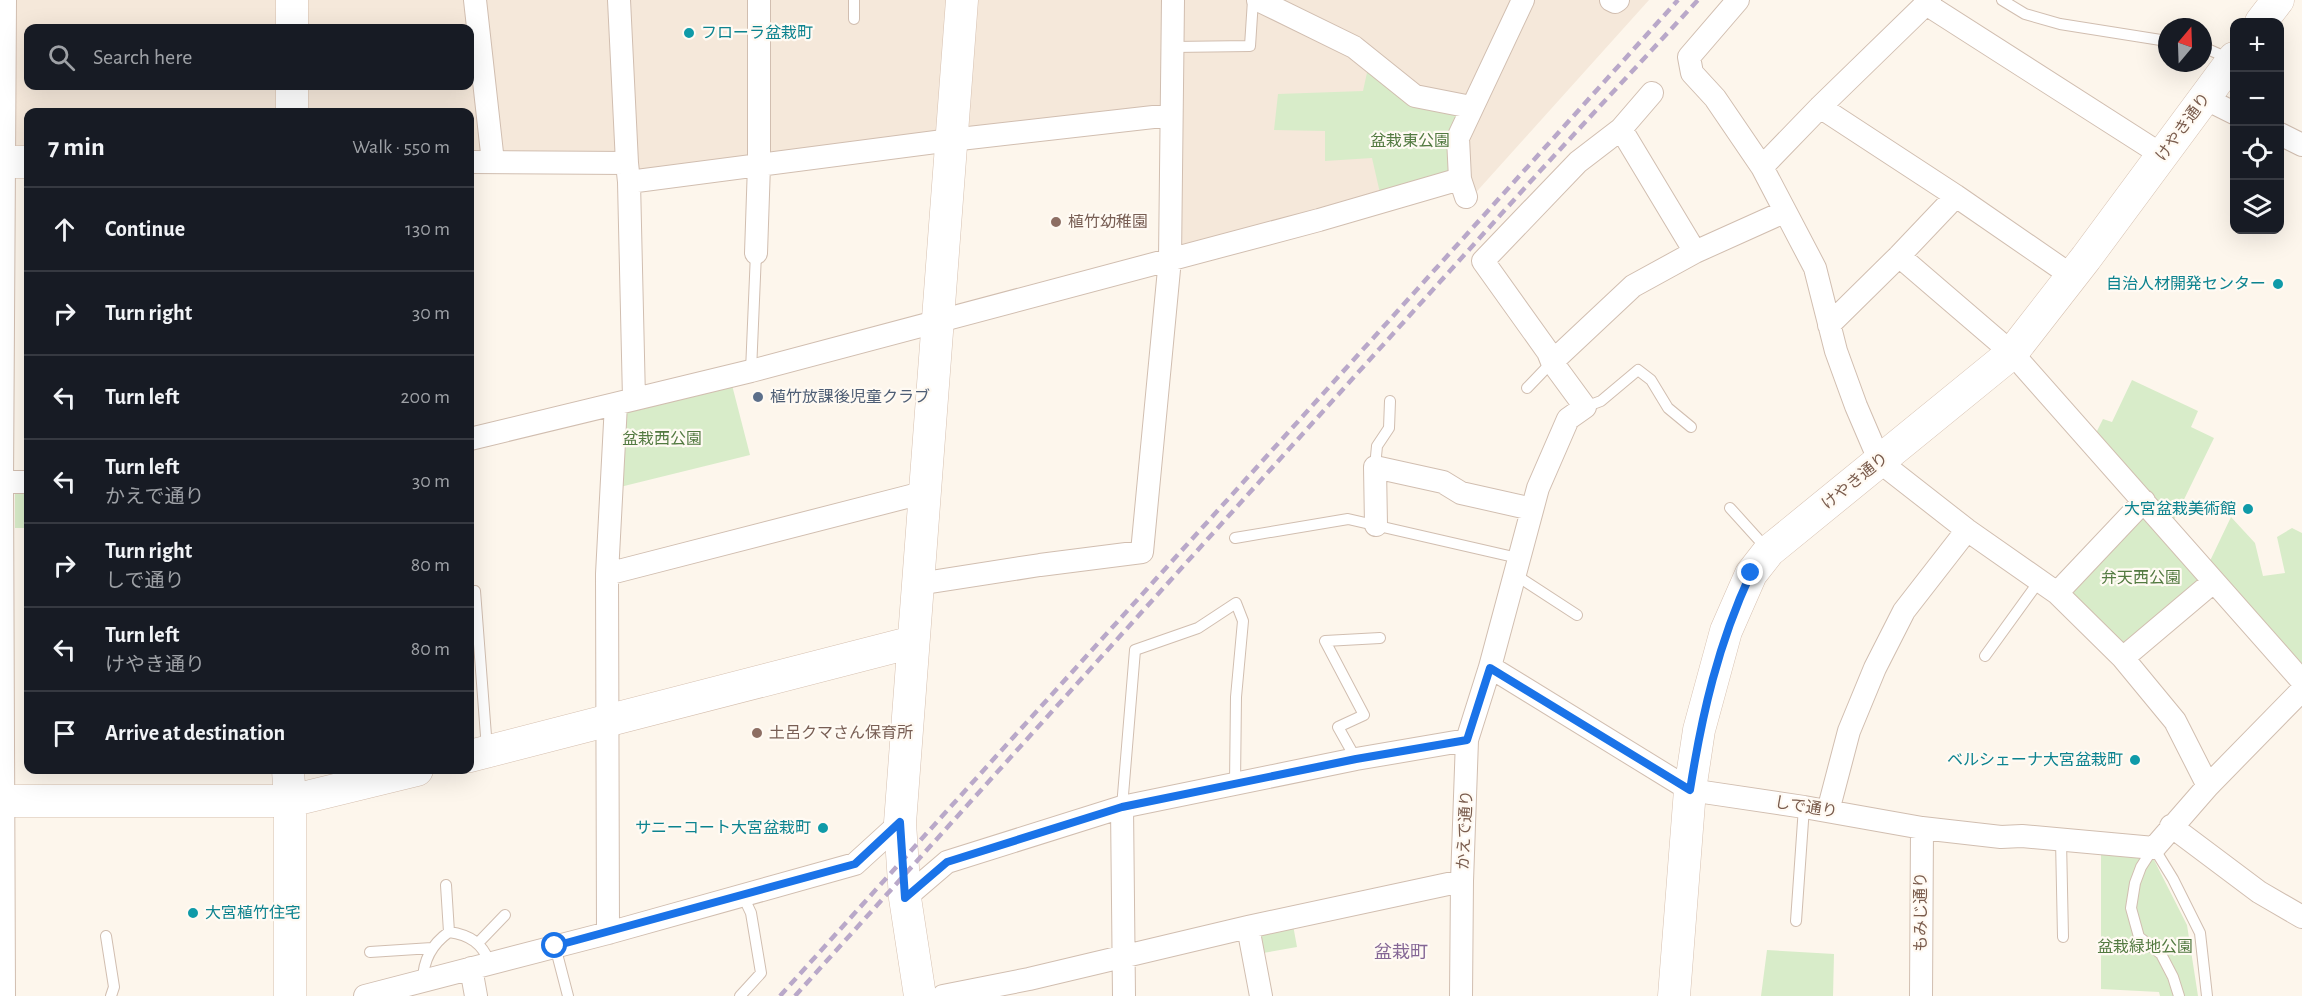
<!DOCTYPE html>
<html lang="en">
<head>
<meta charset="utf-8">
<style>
  :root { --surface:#171b24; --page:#20242c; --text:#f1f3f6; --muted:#9ea1a6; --line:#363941 }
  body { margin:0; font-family:"Alegreya Sans","Noto Sans JP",sans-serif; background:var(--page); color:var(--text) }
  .controls { position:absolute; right:18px; top:18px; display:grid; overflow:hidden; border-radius:12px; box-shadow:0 6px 24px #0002 }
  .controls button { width:54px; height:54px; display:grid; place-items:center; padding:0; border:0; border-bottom:2px solid var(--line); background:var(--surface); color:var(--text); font:30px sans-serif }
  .compass { position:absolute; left:2158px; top:18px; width:54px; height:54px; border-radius:50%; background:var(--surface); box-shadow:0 6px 24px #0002; rotate:19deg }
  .stop { position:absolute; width:18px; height:18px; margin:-14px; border:4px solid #1a73e8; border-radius:50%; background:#fff }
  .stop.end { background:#1a73e8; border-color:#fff; box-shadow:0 2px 6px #0008 }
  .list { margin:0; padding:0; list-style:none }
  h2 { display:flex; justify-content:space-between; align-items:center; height:78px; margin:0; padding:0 24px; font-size:26px }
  h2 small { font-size:20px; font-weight:400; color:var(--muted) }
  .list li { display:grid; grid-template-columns:39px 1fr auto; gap:18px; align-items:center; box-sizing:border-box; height:84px; padding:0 24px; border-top:2px solid var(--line) }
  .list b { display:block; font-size:22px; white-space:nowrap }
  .list p { margin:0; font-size:20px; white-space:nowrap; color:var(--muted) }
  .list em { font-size:20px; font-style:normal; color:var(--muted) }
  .icon { flex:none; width:33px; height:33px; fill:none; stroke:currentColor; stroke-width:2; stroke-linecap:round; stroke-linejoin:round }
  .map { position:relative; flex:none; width:2302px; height:996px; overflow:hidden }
  .search { position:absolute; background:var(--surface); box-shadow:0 6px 24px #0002; left:24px; top:24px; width:450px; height:66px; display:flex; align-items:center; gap:15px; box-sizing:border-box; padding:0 21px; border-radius:12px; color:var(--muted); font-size:22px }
  .panel { position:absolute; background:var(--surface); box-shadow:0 6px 24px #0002; left:24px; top:108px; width:450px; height:666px; border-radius:12px }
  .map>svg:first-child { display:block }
</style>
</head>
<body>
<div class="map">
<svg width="2302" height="996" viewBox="0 0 2302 996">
  <rect width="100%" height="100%" fill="#fdf6ec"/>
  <path fill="#f5e8da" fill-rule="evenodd" d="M 0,0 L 1649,0 L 1470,199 L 1463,180 L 1168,258 L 1166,114 L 622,180 L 620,162 L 470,159 L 470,112 L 28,112 L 28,150 L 0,150 ZM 28,28 L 470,28 L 470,86 L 28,86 Z"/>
  <path fill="#d8ecc9" d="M 1368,68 L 1460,115 L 1457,168 L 1380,193 L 1372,158 L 1325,161 L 1325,131 L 1274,130 L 1278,94 L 1363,91 Z
    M 2132,380 L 2198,411 L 2191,427 L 2214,438 L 2173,522 L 2095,435 L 2103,419 L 2112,422 Z
    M 732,385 L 750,455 L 620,487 L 621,420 L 628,409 Z
    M 28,493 L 28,528 L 15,528 L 15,494 Z
    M 2139,515 L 2148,517 L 2202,583 L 2120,646 L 2069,593 Z
    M 2231,517 L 2255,543 L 2263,576 L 2285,573 L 2277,537 L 2292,528 L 2302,533 L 2302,668 L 2209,563 Z
    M 2101,852 L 2152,856 L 2187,925 L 2198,996 L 2160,996 L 2159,992 L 2101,989 Z
    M 1293,925 L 1297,947 L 1263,953 L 1259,938 L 1264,930 Z
    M 1767,950 L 1834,954 L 1833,996 L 1761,996 Z"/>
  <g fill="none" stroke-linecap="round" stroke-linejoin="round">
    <g stroke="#d1beb0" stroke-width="12">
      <path id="lane" d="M 2002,0 L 2025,14 L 2060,24 L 2167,41
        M 854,19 L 854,0
        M 1173,47 L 1250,46 L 1253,0
        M 2203,47 L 2230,59
        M 751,371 L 756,253
        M 1527,388 L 1552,362
        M 1585,407 L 1601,401 L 1638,370 L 1651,380 L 1668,408 L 1691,427
        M 1375,467 L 1377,446 L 1389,428 L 1390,401
        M 1730,508 L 1768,550
        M 1235,538 L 1348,519 L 1518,558
        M 1514,574 L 1577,615
        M 475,591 L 487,749
        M 1985,656 L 2040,580
        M 1356,759 L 1338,727 L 1364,715 L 1325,641 L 1380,638
        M 1122,807 L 1135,650 L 1198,628 L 1236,603 L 1243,621 L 1236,697 L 1235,784
        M 2061,840 L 2063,937
        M 2154,848 L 2173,879 L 2200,933 L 2207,996
        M 2150,853 L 2141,867 L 2135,883 L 2131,908 L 2139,937 L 2161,954 L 2173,977 L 2179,996
        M 446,885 L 449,932
        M 1796,921 L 1804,807
        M 106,936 L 114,987 L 111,996
        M 479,942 L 505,915
        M 555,946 L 568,996
        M 370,952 L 432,948
        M 423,981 C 423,960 432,944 449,932 C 470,935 482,943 490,963
        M 740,996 L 761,973 L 751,913 L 742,894"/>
    </g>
    <g stroke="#d1beb0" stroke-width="24">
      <path id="street" d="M 475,0 L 493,162
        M 619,0 L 627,163 L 629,182 L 634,399
        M 1258,0 L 1354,47 L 1415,96 L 1471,107
        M 1611,0 L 1615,2 L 1618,0
        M 1738,0 L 1689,57 L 1692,73 L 1715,98 L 1762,167 L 1815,268 L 1836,351 L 1856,406 L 1880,462 L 1967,530 L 2057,593 L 2123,658 L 2175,721 L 2208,786
        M 1926,4 L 2162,155
        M 2204,98 L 2234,113
        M 1820,107 L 1956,196 L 2072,276
        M 1621,129 L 1695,252
        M 2280,134 L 2302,145
        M 470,162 L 627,163
        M 1762,167 L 1820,107 L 1930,0
        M 629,182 L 951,140 L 1171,115
        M 1466,197 L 1460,179 L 1458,138 L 1523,0
        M 756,253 L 759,165 L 759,0
        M 1899,256 L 2012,353 L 2302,681
        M 1829,325 L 1899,256 L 1956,196
        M 1552,362 L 1633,286 L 1695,252 L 1784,212
        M 470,439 L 751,371 L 1319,220 L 1460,179
        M 0,482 L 28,482
        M 1376,525 L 1375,467 L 1443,482 L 1461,493 L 1532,509
        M 607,574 L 926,492
        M 918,584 L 1040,565 L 1142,552 L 1170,259 L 1173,0
        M 2057,593 L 2144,501
        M 2123,658 L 2213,582
        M 1490,667 L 1690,790 L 1804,807 L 1922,828 L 2001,837 L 2022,836 L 2154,848 L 2208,786 L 2302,690
        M 1122,807 L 1124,996
        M 1828,811 L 1849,731 L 1875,668 L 1904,611 L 1967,530
        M 2171,826 L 2259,892 L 2302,917
        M 905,898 L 947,862 L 1122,807 L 1356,759 L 1467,740
        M 1248,927 L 1261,996
        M 608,933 L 607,574 L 616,404
        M 471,968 L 476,996
        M 4,996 L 2,482 L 5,0
        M 365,996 L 608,933 L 855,864 L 900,823
        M 943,996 L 1029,979 L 1248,927 L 1462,881
        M 1461,996 L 1462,881 L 1467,740 L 1490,667 L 1538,488 L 1568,419 L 1585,407 L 1552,362 L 1548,352 L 1483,261 L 1578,162 L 1621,129 L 1652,93
        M 1921,996 L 1922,828"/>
    </g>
    <g stroke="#d6c0b0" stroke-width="33">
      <path id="secondary" d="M 2261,22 L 2278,0
        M 292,28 L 292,0
        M 292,112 L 292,86
        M 0,162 L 28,162
        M 470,756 L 913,642
        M 288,770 L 290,801 L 290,996
        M 0,801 L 290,801 L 417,770
        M 920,996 L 905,898 L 900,823 L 962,0
        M 1674,996 L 1690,790 L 1699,730 L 1726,631 L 1751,574 L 1769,551 L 2012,353 L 2086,258 L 2234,58"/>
    </g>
    <use href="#lane" stroke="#fff" stroke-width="10"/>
    <use href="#street" stroke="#fff" stroke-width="22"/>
    <use href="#secondary" stroke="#fff" stroke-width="32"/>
    <path stroke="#b9a8c9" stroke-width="4.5" stroke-dasharray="9 6" stroke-linecap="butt" d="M 780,996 L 1678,0
      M 795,996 L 1541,170 L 1698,0"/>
  </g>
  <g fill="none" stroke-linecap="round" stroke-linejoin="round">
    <path stroke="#1a73e8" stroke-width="8" d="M 555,946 L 855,864 L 900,822 L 905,898 L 947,862 L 1122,807 L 1356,759 L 1467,740 L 1490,668 L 1690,790 C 1702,714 1718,644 1751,573"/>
  </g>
  <g fill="#0f9aa8" stroke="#fffaf3" stroke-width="2">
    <circle cx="689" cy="33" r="6"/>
    <circle cx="2278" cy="284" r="6"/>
    <circle cx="2248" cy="509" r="6"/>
    <circle cx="2135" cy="760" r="6"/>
    <circle cx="823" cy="828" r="6"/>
    <circle cx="193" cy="913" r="6"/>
  </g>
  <g fill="#8d6e63" stroke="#fffaf3" stroke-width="2">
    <circle cx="1056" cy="222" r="6"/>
    <circle cx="757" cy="733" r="6"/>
  </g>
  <circle fill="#5c6f8a" stroke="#fffaf3" stroke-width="2" cx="758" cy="397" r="6"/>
  <g text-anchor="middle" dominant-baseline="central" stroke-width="4.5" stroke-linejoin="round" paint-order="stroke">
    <g font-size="16" fill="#0d838f" stroke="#fffaf3" text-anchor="end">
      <text x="701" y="33" text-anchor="start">フローラ盆栽町</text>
      <text x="2266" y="284">自治人材開発センター</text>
      <text x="2236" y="509">大宮盆栽美術館</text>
      <text x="2123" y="760">ベルシェーナ大宮盆栽町</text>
      <text x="811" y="828">サニーコート大宮盆栽町</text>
      <text x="205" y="913" text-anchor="start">大宮植竹住宅</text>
    </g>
    <g font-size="16" fill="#7a5c4d" stroke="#fffaf3">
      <text transform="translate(2183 127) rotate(-54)">けやき通り</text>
      <text transform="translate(1855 481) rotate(-39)">けやき通り</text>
      <text transform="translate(1806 807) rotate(9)">しで通り</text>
      <text transform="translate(1465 830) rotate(-87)">かえで通り</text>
      <text transform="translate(1921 912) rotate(-90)">もみじ通り</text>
    </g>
    <g font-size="16" fill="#537a41" stroke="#fffaf3">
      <text x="1410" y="141">盆栽東公園</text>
      <text x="662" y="439">盆栽西公園</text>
      <text x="2141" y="578">弁天西公園</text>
      <text x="2145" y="947">盆栽緑地公園</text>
    </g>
    <g font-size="16" fill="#785e54" stroke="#fffaf3" text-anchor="start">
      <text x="1068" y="222">植竹幼稚園</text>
      <text x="769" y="733">土呂クマさん保育所</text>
    </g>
    <g font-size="16" fill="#4e5e75" stroke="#fffaf3" text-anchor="start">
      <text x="770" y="397">植竹放課後児童クラブ</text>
    </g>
    <g font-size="18" fill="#846695" stroke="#fffaf3">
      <text x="1401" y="953">盆栽町</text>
    </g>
  </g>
</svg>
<div class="controls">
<button>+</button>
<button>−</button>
<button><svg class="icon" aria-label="locate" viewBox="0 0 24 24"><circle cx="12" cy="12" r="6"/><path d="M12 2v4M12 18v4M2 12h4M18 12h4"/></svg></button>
<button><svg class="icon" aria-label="layers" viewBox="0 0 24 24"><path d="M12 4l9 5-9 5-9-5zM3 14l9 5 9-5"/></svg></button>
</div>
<svg class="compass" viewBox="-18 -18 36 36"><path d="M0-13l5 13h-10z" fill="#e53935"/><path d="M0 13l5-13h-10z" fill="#9ea1a6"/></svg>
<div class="stop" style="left:555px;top:946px"></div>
<div class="stop end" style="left:1751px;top:573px"></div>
<div class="search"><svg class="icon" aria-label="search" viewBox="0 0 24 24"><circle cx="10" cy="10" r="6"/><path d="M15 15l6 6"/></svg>Search here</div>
<section class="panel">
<h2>7 min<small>Walk · 550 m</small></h2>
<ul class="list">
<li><svg class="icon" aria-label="ahead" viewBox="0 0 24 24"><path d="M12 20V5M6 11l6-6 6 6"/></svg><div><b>Continue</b></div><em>130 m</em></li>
<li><svg class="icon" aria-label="right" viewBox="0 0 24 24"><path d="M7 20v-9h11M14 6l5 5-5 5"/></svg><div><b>Turn right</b></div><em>30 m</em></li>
<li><svg class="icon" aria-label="left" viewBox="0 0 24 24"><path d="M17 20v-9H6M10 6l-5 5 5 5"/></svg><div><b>Turn left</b></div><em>200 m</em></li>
<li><svg class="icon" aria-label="left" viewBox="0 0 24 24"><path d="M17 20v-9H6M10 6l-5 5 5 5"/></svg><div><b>Turn left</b><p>かえで通り</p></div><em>30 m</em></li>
<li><svg class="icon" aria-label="right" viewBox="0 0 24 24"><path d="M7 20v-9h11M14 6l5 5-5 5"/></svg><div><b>Turn right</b><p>しで通り</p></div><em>80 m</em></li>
<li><svg class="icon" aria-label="left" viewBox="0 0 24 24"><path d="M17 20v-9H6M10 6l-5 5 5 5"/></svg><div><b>Turn left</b><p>けやき通り</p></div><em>80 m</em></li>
<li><svg class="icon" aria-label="arrive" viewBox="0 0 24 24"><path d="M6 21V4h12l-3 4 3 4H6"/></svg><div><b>Arrive at destination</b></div></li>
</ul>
</section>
</div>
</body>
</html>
